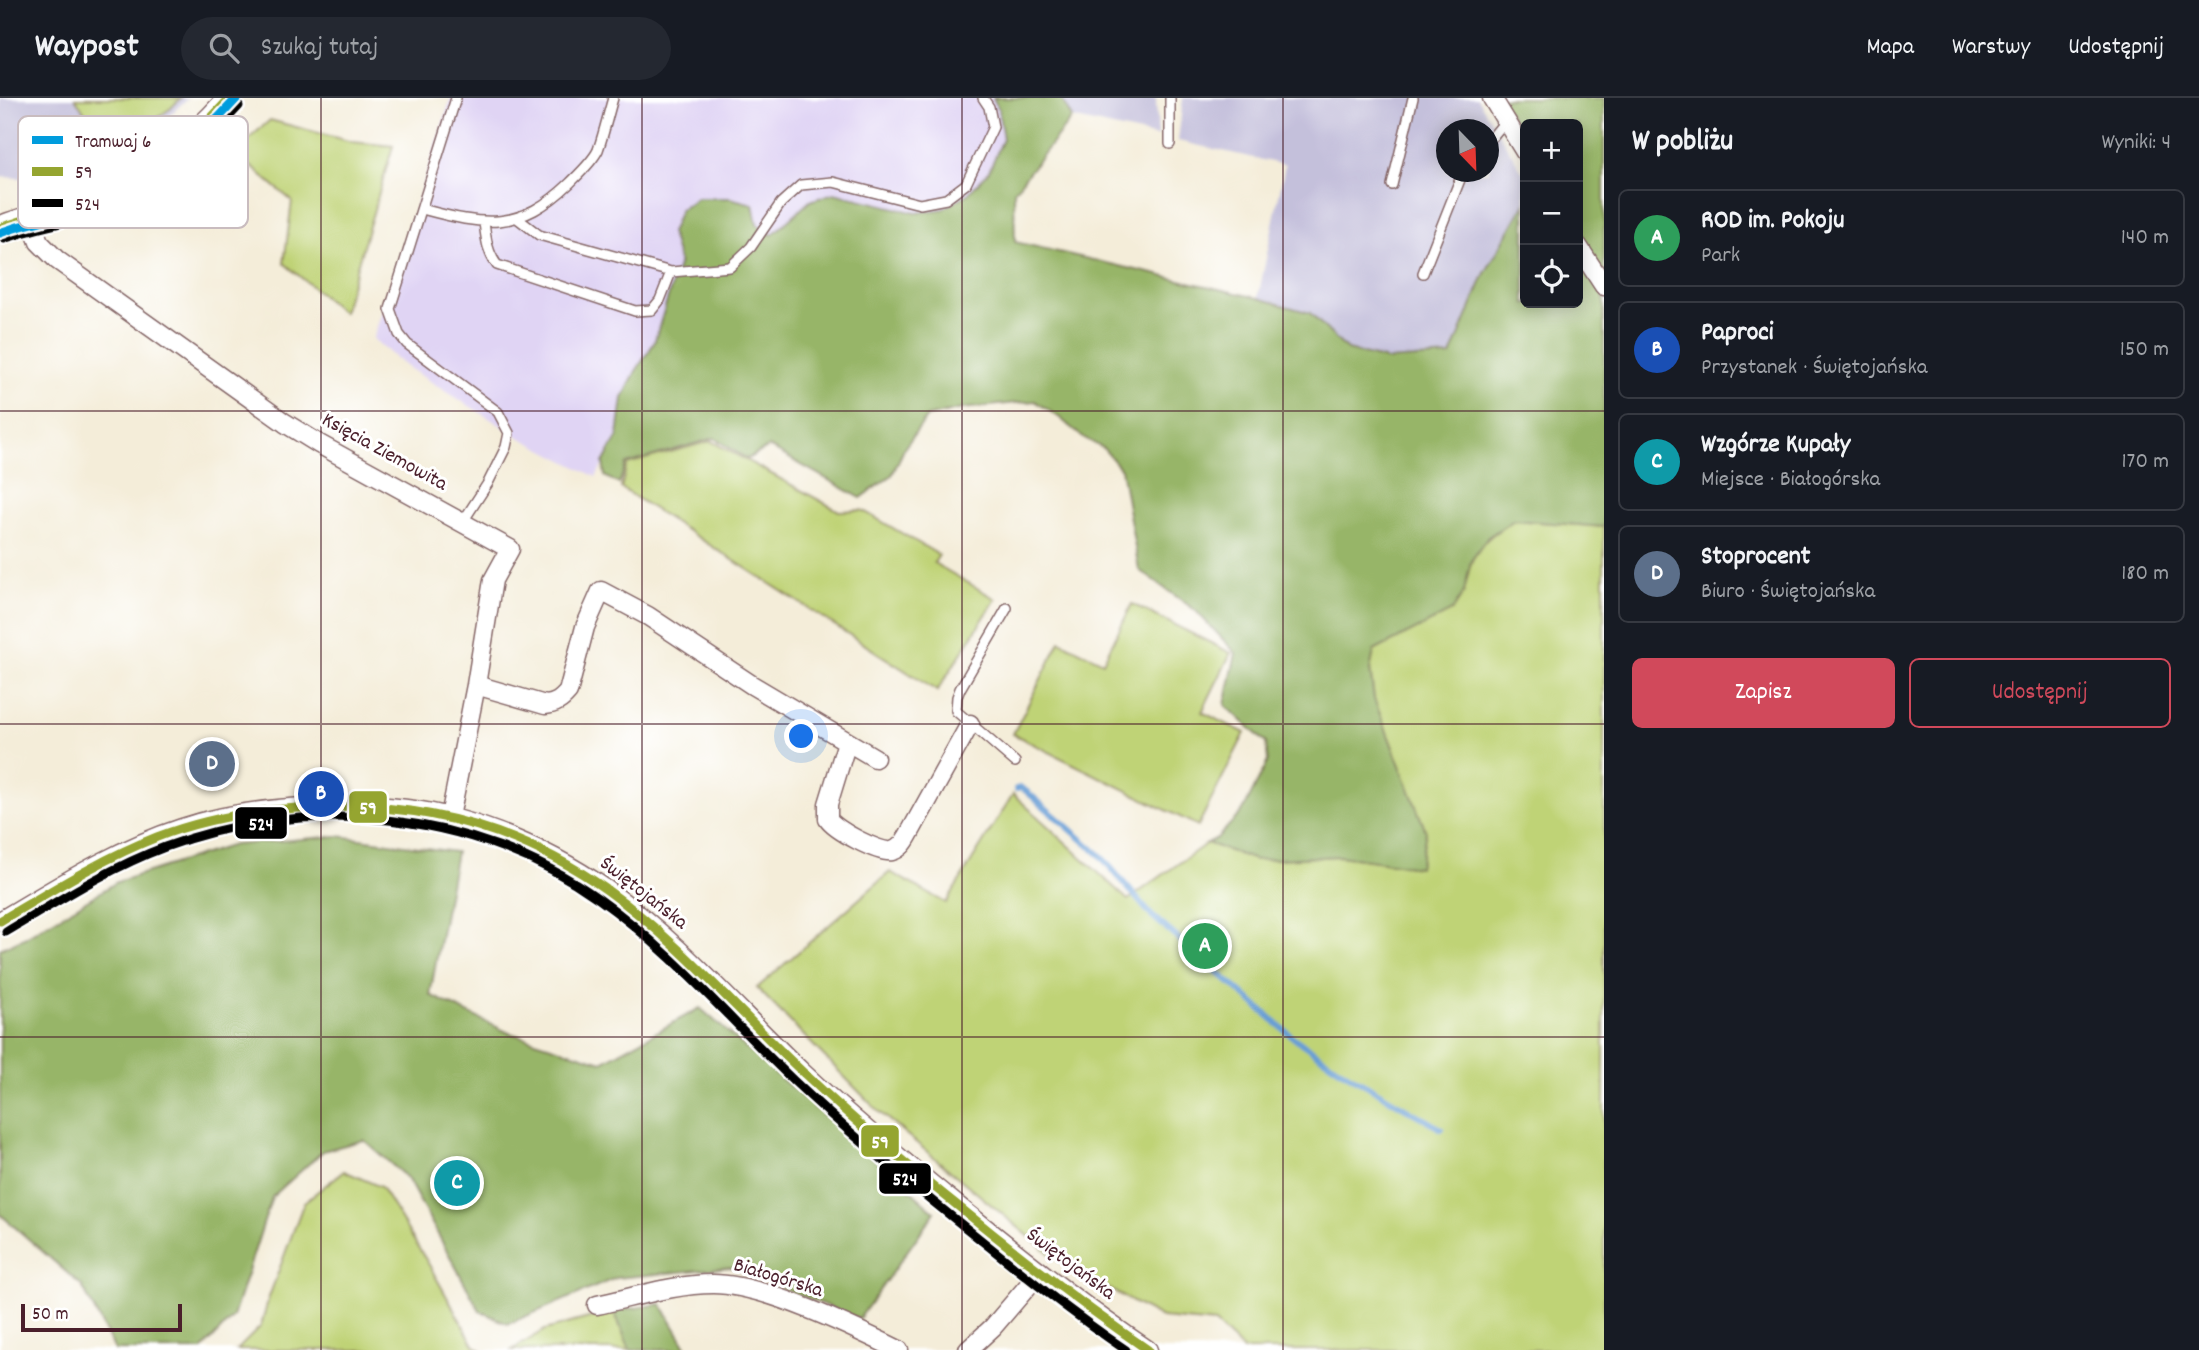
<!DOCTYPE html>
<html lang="pl">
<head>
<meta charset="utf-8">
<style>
  :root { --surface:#171b24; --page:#242831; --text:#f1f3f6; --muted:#9ea1a6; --line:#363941; --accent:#d1495b }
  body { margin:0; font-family:Dekko,sans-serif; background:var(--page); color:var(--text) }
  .controls { position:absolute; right:21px; top:21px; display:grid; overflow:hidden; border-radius:10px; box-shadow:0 4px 18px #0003 }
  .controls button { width:63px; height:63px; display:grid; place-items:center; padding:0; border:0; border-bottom:2px solid var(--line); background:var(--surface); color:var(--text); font:35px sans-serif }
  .compass { position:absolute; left:1436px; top:21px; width:63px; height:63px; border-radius:50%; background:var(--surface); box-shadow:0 4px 18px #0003; rotate:157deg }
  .scale { position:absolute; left:21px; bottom:18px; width:161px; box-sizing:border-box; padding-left:7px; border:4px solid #4a1f2b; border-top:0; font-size:19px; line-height:24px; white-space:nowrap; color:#4a1f2b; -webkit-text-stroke:5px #fff; paint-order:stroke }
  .you { position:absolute; left:802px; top:639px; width:24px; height:24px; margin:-18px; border:5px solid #fff; border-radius:50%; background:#1a73e8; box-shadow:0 0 0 10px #1a73e833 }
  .badge { display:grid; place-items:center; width:46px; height:46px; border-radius:50%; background:var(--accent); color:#fff; font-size:23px; font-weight:700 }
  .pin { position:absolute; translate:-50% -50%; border:4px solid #fff; box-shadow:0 2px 7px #0006 }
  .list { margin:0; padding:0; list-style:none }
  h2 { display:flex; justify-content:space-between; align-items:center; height:91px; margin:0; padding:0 28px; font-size:30px }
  h2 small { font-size:23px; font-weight:400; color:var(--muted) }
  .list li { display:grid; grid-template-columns:46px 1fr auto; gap:21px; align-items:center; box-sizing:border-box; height:98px; margin:0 14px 14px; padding:0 14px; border:2px solid var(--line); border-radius:10px }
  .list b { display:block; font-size:26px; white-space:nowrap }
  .list p { margin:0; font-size:23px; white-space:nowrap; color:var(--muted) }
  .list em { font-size:23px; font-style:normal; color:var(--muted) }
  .actions { display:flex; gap:14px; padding:21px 28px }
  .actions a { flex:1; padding:16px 0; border:2px solid var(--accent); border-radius:10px; text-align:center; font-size:24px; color:var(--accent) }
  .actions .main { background:var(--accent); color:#fff }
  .icon { flex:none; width:38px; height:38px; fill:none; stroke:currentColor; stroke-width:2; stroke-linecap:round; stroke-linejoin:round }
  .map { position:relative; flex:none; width:1604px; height:1252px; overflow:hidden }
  header { display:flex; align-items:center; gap:42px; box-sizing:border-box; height:98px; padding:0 35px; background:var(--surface); border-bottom:2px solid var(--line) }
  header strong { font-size:33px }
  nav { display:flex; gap:38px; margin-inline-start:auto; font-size:24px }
  .search { width:490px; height:63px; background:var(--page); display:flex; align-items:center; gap:18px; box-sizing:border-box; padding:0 24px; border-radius:38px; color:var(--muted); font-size:26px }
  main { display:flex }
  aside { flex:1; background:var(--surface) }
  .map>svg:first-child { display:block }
</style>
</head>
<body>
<header>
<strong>Waypost</strong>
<div class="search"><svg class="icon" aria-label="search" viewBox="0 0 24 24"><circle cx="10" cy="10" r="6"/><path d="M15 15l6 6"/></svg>Szukaj tutaj</div>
<nav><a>Mapa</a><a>Warstwy</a><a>Udostępnij</a></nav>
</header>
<main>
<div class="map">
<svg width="1604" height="1252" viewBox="0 0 1604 1252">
  <rect width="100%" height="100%" fill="#fff"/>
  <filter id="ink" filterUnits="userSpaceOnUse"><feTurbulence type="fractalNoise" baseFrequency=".0143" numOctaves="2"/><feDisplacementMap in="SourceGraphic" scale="14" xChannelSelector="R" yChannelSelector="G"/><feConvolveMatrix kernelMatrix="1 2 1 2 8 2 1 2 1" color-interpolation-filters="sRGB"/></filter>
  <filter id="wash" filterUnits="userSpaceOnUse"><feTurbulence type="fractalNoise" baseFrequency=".00686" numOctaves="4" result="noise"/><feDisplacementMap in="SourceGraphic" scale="28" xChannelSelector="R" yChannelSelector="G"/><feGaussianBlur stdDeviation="1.57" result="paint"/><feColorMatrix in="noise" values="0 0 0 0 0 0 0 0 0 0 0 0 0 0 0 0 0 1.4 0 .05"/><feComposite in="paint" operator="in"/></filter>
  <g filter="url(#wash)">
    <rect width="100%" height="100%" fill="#f4edd9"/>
    <path fill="#e0d4f4" d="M 451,0 L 993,0 L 998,10 L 1003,41 L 989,73 L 968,96 L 943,111 L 916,115 L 834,95 L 810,103 L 772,138 L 757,126 L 671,135 L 679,164 L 672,190 L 654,245 L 636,273 L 623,300 L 618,338 L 596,379 L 519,339 L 404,267 L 373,241 Z"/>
    <path fill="#c4c0db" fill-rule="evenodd" d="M 0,0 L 188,0 L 142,43 L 109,67 L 79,83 L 0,79 Z
      M 1061,0 L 1156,0 L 1158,39 L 1072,20 Z
      M 1183,0 L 1477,0 L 1525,78 L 1525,105 L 1484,177 L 1451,258 L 1387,262 L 1347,252 L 1310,215 L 1258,200 L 1285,67 L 1178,43 ZM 1447,32 L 1489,32 L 1489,74 L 1447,74 Z"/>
    <path fill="#bfd376" stroke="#847950" stroke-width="2" d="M 75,0 L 181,0 L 171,10 L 100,62 L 65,37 L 84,13 Z
      M 270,22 L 352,44 L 393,48 L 343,215 L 284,165 L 292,103 L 234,54 Z
      M 711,343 L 839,413 L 861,412 L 867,415 L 939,457 L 934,465 L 996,501 L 937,593 L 621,390 L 627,366 Z
      M 1514,422 L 1604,429 L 1604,1252 L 1243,1252 L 1215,1225 L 1162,1220 L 1061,1165 L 877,1012 L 757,890 L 890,774 L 946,805 L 1013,696 L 1128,802 L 1207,745 L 1255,762 L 1340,758 L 1418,769 L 1426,734 L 1374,601 L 1370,572 L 1374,553 L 1400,539 L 1463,494 C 1473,452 1478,445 1514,422 Z
      M 1132,506 L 1231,555 L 1202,614 L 1245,635 L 1198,728 L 1013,636 L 1060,543 L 1103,564 Z
      M 344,1073 L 381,1089 L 428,1165 L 474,1247 L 481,1252 L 237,1252 L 261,1228 L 269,1199 L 304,1104 Z
      M 614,1213 L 630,1252 L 512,1252 L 545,1232 Z"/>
    <path fill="#97b567" stroke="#706a49" stroke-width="2" d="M 993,0 L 1061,0 L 1072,20 L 1014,93 L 1015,144 L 1258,200 L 1310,215 L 1347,252 L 1387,262 L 1451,258 L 1484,177 L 1525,105 L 1525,205 L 1578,205 L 1578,26 L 1525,26 L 1525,41 L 1500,0 L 1604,0 L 1604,429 L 1514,422 L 1488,439 L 1471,463 L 1464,494 L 1452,513 L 1374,553 L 1370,572 L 1374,601 L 1426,734 L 1419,769 L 1340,758 L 1255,762 L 1207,745 L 1217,740 L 1243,713 L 1268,663 L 1266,645 L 1225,607 L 1236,555 L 1195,512 L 1139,472 L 1121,371 L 1104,351 L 1081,338 L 1060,320 L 1035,303 L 962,311 L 927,319 L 905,349 L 892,377 L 861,400 L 769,349 L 747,361 L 714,340 L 626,366 L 619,386 L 605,378 L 603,365 L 618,338 L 623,300 L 636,273 L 654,245 L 679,164 L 671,135 L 680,112 L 697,100 L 730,100 L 753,106 L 757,126 L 772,137 L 810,103 L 834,95 L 916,115 L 943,111 L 968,96 L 989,73 L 1003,41 L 998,10 Z
      M 338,738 L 456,754 L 430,897 L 507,934 L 602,964 L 700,910 L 935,1114 L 859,1221 L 731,1169 L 616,1180 L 508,1226 L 480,1213 L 407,1080 L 364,1042 L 323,1053 L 272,1099 L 233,1219 L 202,1252 L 115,1252 L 82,1188 L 0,1116 L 0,851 L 24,840 L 117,784 L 233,747 Z
      M 661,1206 L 688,1252 L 630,1252 L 614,1213 Z"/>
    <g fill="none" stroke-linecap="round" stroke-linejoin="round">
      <path stroke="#689ed5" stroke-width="6" d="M 1016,691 L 1021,690 L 1026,693 L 1100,757 L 1151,817 L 1295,941 L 1344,974 L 1441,1031"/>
    </g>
  </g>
  <g filter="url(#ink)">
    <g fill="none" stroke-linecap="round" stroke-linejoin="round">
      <g stroke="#866768" stroke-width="12">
        <path id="service" d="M 456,0 L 390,211 L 399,236 L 407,246 L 498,314 L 509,335 L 506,349 L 488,385 L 462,425
          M 1489,43 L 1506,22
          M 1170,46 L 1170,0
          M 1392,87 L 1413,0
          M 422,111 C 485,128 519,134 570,85 C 579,76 593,63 598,52 C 604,35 608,17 613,0
          M 517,120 L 539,137 L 671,174 L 730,169 L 751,149 L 781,105 L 801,87 L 833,84 L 920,106 L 946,101 L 966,86 L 993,29 L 989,9 L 983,0
          M 484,124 C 486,140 487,154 497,167 L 635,213 L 652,212 L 660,202 L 671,174
          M 1423,175 L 1463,74
          M 1007,510 L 960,591 L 957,599 L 956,613 L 1015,664"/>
      </g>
      <g stroke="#866768" stroke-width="21">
        <path id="minor" d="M 1492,0 L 1525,54
          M 30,120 L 39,144 L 57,162 L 285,325 L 319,346 L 510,451 L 493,482 L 476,587 L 450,719
          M 1578,148 L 1604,188
          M 476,587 L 545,607 C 556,606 561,602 568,594 L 585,529 L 601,493 L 648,518 L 752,587 L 875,660
          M 847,644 L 828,706 L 828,721 C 835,732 878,755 892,753 C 900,751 904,745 908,738 L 970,626
          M 0,823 C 59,788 117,751 182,730 C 255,706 379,699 453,720 C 508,735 560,759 607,792 C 679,844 738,913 802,974 C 855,1024 911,1070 968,1116 C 1026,1163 1085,1210 1148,1252
          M 597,1207 C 635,1199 675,1186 713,1186 C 764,1186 852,1229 899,1252
          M 968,1252 L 993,1229 L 1040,1174"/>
      </g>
      <g stroke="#866768" stroke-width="26">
        <path id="tertiary" d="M 0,130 C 28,118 59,114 88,104 C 144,85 191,44 230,0"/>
      </g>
      <use href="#service" stroke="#fff" stroke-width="9"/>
      <use href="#minor" stroke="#fff" stroke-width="18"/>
      <use href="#tertiary" stroke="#fff" stroke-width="23"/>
      <g stroke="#fff" stroke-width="14">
        <path id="bus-1" d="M 0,130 C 29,119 59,114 88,104 C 145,84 190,44 230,0
          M 0,823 C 51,793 101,761 157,739 C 201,722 249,713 297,710 C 410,701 513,725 607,792 C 681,845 740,916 807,978 C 857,1025 909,1069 963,1112 C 1023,1161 1084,1208 1148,1252"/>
      </g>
      <g stroke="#fff" stroke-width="14">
        <path id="bus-2" d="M 4,141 C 33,130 64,126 92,115 C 151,94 197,54 239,8
          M 6,834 C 58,803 109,770 165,749 C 307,696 475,713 599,801 C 672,853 730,922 794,983 C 846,1032 901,1078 956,1122 C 1012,1167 1067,1212 1126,1252"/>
      </g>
      <use href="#bus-1" stroke="#95a530" stroke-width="9"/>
      <use href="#bus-2" stroke="#000" stroke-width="9"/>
      <g stroke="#fff" stroke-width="14">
        <path id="tram-1" d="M 0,135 C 28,124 59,120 87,110 C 147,88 195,47 237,0"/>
      </g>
      <use href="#tram-1" stroke="#009cdd" stroke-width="9"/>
    </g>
  </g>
  <path fill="none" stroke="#4a1f2b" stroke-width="2" stroke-opacity="0.55" d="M 321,0 L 321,1252M 642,0 L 642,1252M 962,0 L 962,1252M 1283,0 L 1283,1252M 0,313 L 1604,313M 0,626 L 1604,626M 0,939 L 1604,939"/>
  <g text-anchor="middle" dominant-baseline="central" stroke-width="6" stroke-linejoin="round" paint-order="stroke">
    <g font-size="21" fill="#4a1f2b" stroke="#fff">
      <text transform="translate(384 355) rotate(29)">Księcia Ziemowita</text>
      <text transform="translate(643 796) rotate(38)">Świętojańska</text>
      <text transform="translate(1070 1167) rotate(37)">Świętojańska</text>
      <text transform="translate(778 1181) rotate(17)">Białogórska</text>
    </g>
  </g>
  <rect x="18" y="18" width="230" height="112" rx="10" fill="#fff" stroke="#c9bcbf" stroke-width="2"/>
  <rect x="32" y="38" width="31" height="8" fill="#009cdd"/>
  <rect x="32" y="69" width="31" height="9" fill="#95a530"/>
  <rect x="32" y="101" width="31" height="8" fill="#000"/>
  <g font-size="19" fill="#4a1f2b">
    <text x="75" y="49">Tramwaj 6</text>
    <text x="75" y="80">59</text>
    <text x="75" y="112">524</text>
  </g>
  <g stroke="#fff" stroke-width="2.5">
    <rect x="348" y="692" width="40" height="34" rx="7" fill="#95a530"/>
    <rect x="234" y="708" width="54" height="34" rx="7" fill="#000"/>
    <rect x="860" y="1026" width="40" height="34" rx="7" fill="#95a530"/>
    <rect x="878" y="1064" width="54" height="33" rx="7" fill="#000"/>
  </g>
  <g font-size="19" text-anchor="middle" font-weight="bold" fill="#fff">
    <text x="368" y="716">59</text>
    <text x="261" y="732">524</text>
    <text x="880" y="1050">59</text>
    <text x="905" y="1087">524</text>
  </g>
</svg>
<div class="controls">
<button>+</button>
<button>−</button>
<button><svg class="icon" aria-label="locate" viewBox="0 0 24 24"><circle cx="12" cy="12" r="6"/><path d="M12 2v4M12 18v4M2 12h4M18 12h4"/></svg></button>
</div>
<svg class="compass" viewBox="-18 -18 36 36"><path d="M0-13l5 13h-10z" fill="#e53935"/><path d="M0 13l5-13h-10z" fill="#9ea1a6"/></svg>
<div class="scale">50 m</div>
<div class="you"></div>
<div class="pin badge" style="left:1205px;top:848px;background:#2e9e5b">A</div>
<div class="pin badge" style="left:321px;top:696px;background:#1a4fb4">B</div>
<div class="pin badge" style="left:457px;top:1085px;background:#0f9aa8">C</div>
<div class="pin badge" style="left:212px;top:666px;background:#5c6f8a">D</div>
</div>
<aside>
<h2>W pobliżu<small>Wyniki: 4</small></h2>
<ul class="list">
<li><span class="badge" style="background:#2e9e5b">A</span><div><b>ROD im. Pokoju</b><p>Park</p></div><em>140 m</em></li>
<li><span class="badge" style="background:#1a4fb4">B</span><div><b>Paproci</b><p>Przystanek · Świętojańska</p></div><em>150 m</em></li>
<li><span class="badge" style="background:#0f9aa8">C</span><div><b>Wzgórze Kupały</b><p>Miejsce · Białogórska</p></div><em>170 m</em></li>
<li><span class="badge" style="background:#5c6f8a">D</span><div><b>Stoprocent</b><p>Biuro · Świętojańska</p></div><em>180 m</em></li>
</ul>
<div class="actions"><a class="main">Zapisz</a><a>Udostępnij</a></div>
</aside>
</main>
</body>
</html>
